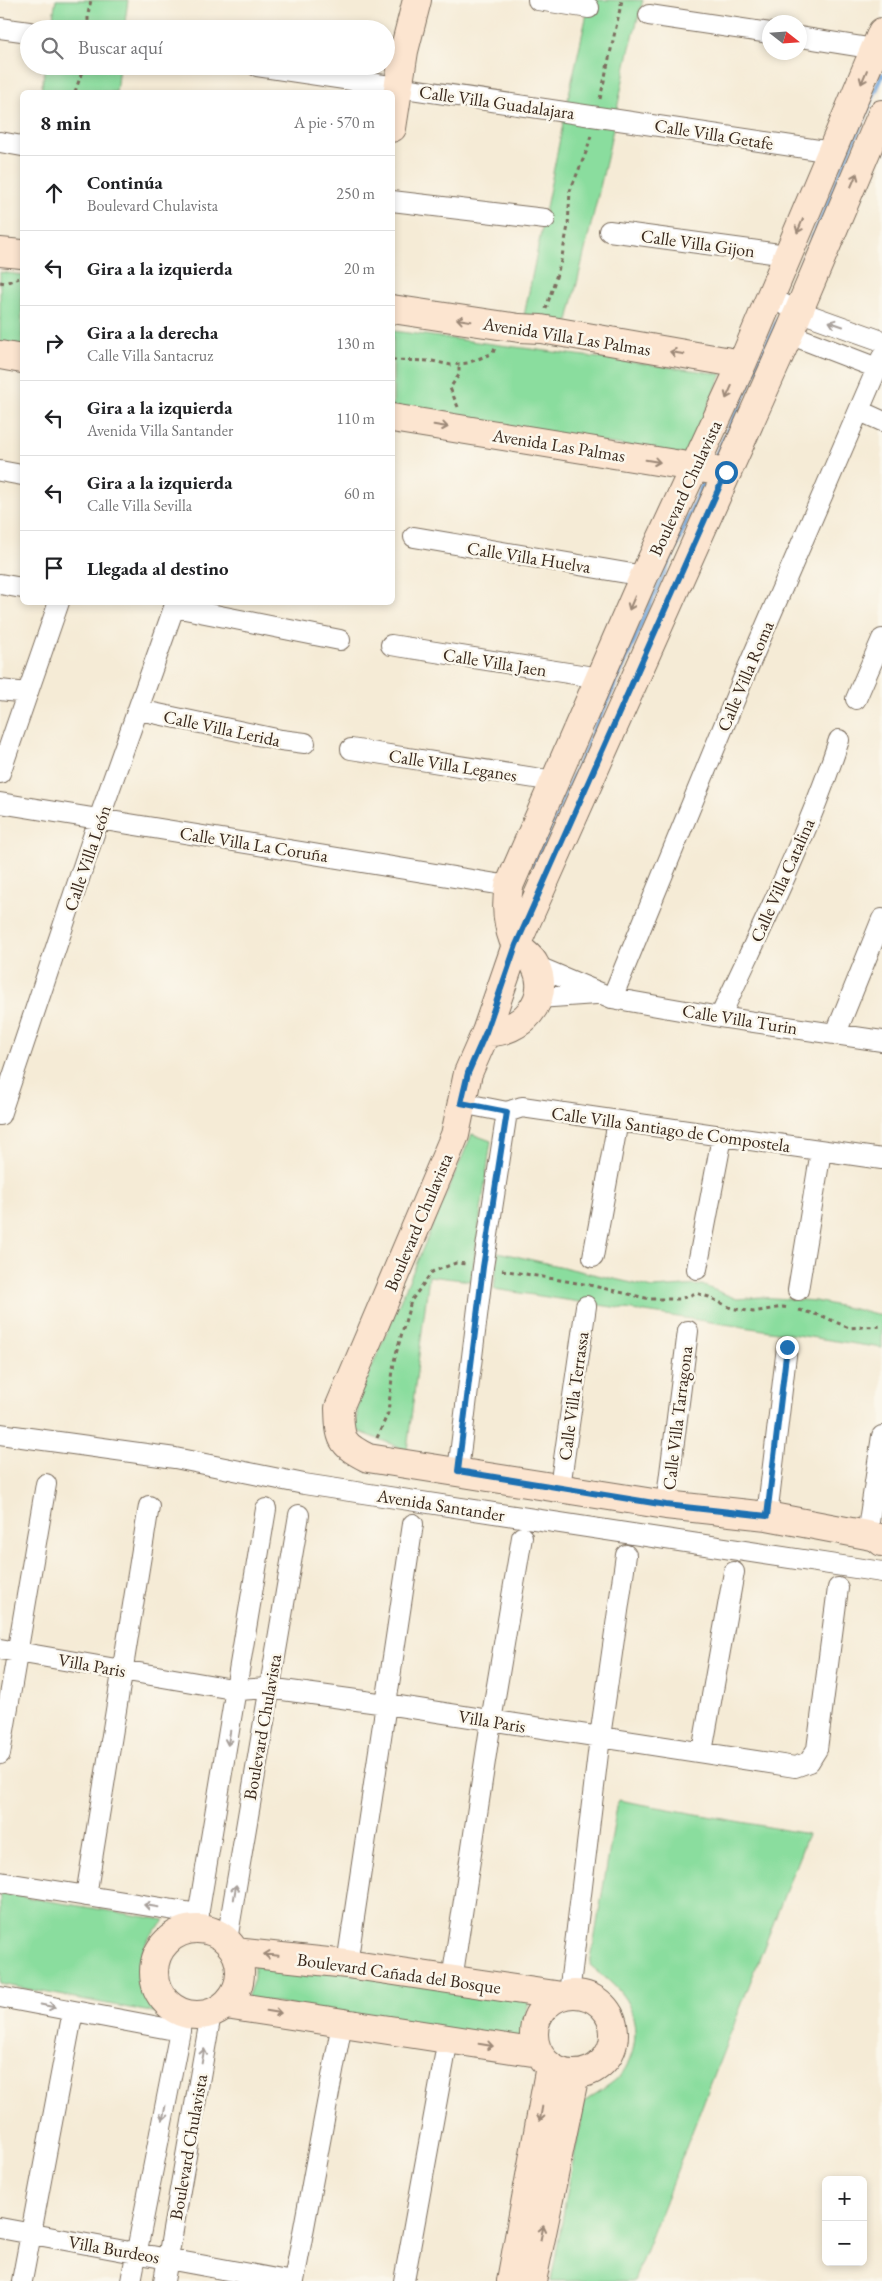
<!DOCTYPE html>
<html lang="es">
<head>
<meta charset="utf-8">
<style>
  :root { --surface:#fff; --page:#f6f6f6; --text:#202124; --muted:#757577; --line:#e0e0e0 }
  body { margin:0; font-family:"EB Garamond",serif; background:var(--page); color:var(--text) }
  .controls { position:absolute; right:15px; bottom:15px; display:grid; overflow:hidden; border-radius:8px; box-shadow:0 2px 8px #0003 }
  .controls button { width:45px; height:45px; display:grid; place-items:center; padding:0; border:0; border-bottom:1px solid var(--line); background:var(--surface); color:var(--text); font:25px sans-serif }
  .compass { position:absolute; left:762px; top:15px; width:45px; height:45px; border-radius:50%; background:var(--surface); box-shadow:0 2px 8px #0003; rotate:107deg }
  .stop { position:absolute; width:15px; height:15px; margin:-11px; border:4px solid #1f6fb2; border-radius:50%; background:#fff }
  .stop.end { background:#1f6fb2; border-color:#fff; box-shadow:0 1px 5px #0008 }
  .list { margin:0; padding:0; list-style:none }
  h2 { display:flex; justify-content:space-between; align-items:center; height:65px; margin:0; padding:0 20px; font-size:21px }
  h2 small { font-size:16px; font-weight:400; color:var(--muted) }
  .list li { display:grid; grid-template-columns:32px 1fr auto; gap:15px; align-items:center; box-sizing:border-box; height:75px; padding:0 20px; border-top:1px solid var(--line) }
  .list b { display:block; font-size:19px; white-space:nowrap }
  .list p { margin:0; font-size:16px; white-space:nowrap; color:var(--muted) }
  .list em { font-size:16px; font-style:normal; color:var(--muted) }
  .icon { flex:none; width:28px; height:28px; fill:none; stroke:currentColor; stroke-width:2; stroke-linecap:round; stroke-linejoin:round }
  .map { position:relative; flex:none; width:882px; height:2281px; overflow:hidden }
  .search { position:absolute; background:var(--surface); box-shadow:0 2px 8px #0003; left:20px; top:20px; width:375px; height:55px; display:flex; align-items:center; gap:12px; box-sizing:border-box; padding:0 18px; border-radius:28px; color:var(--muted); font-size:19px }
  .panel { position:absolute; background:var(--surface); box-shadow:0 2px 8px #0003; left:20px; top:90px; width:375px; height:515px; border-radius:8px }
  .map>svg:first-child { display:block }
</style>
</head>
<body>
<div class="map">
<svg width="882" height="2281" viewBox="0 0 882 2281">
  <rect width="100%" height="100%" fill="#fbf7ec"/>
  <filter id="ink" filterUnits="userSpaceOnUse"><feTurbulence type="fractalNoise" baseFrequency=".02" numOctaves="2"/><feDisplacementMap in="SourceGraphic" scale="10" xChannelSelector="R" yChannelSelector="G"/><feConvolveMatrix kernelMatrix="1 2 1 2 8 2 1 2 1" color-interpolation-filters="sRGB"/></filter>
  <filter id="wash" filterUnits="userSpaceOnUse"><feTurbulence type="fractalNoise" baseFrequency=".0096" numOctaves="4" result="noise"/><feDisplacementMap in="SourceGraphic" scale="20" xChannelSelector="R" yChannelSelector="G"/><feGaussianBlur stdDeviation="1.12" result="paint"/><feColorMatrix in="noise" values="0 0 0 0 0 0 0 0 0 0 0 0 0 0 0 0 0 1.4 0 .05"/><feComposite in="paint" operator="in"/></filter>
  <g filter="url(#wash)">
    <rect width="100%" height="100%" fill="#f5ebd6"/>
    <path fill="#8add9e" stroke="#62845e" d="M 56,0 L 128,0 L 124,29 L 51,29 Z
      M 590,0 L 643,0 L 629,51 L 607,158 L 567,325 L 523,321 L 569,94 Z
      M 45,66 L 119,66 L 116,92 L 41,92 Z
      M 0,272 L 22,275 L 22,351 L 0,347 Z
      M 393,331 L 722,374 L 686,455 L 393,410 Z
      M 472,1134 L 491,1141 L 471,1281 L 429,1276 L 407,1450 L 355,1430 L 359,1397 Z
      M 498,1252 L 653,1288 L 702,1285 L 737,1299 L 761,1297 L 815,1301 L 882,1315 L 882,1348 L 494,1289 Z
      M 618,1800 L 808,1834 L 634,2281 L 551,2281 L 584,2102 C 595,2094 609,2086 619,2077 C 636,2058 640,2027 628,2004 C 620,1988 603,1976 590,1965 Z
      M 0,1893 L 165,1920 C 160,1926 151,1933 147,1941 C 134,1966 144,1990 156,2013 L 0,1984 Z
      M 254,1959 L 530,2000 L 523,2021 L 523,2045 L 247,1998 L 254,1979 Z"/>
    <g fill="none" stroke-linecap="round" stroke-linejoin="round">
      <path stroke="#6ca1d9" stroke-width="5.5" d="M 789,295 L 882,75
        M 714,462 L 781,314
        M 534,865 L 705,480"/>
    </g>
  </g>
  <g filter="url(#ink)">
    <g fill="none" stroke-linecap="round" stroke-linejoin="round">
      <g stroke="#7c6e5e" stroke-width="22">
        <path id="street" d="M 538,0 L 589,8
          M 649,15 L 770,33
          M 0,28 L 29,32
          M 800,37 L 875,49
          M 257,66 L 832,152
          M 0,142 L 22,146
          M 392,201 L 545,219
          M 609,231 L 787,255
          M 770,298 L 798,311 L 882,341
          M 789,334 L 877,368
          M 860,411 L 882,421
          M 0,471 L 22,475
          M 414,537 L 644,576
          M 0,584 L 22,588
          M 175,607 L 340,640
          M 391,645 L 600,678
          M 0,690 L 27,693
          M 856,699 L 882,639
          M 139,710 L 281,740 L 305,743
          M 351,749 L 554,781
          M 0,773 L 59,602
          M 0,803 L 509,886
          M 536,966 L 612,998 L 720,1017 L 882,1041
          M 538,998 L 596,994
          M 612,998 L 746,672 L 882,357
          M 720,1017 C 762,926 808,835 839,740
          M 836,1033 L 882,919
          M 461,1103 L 507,1112 L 522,1107 L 882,1159
          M 0,1115 L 99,819 L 176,602
          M 593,1257 L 618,1121
          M 697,1269 L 722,1137
          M 798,1290 L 821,1151
          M 0,1434 L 175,1458 L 304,1484 L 882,1572
          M 458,1471 L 483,1267 L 507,1112
          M 560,1487 L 586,1306
          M 666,1505 L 688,1331
          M 767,1516 L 787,1347
          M 867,1535 L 882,1436
          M 0,1649 L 238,1690 L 268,1688 L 386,1704 L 795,1767 L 809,1762 L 817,1749 L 838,1588
          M 702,1752 L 734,1572
          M 0,1754 L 46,1484
          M 0,1882 L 199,1914
          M 86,1896 L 149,1506
          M 196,1928 L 266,1509
          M 227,1940 L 299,1515
          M 347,1964 L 413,1524
          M 452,1980 L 491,1721 L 522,1537
          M 569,1994 L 600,1737 L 626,1555
          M 0,1997 L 180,2031
          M 0,2228 L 287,2281
          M 22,2281 L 73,2011
          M 131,2281 L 180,2031 L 181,2013
          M 164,2281 L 211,2014
          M 294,2281 L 342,2023
          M 404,2281 L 448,2039"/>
      </g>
      <g stroke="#7c6e5e" stroke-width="30">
        <path id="secondary" d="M 882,114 L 789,334 L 516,945 L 486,1032 L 468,1073 L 455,1135 L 339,1408 C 340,1439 340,1444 368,1458 L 666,1505 L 767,1516 L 867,1535 L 876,1537 L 882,1542
          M 392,128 L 404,51 L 417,0
          M 0,252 L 22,254
          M 392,309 L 519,328 L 541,329 L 742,364
          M 0,355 L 22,359
          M 392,418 L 712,470
          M 486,1032 C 520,1034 553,1000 535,965 C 531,956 523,953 517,946 C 513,942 510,930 509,924 C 506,911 507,898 509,886 L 644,576 L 742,364 L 882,32
          M154 1972a43 43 0 1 1 86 0a43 43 0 1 1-86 0Z
          M 235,1952 L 347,1964 L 562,1996
          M534 2034a40 40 0 1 1 80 0a40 40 0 1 1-80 0Z
          M 226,2005 L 539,2053
          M 511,2281 L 550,2066
          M 532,2281 L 575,2074"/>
      </g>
      <path stroke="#7c6e5e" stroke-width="3" stroke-dasharray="4 4" stroke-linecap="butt" d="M 88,29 L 88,14 L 91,0
        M 75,92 L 84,66
        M 600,99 L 622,0
        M 0,282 L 5,283 L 22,277
        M 546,309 L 561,261 L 568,226 L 570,191 L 587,150 L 591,135
        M 392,360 L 432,361 L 451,365 L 468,363 L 493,353 L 495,347
        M 458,407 L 450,388 L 459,375 L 459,364
        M 502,1270 L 589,1285 L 650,1299 L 680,1299 L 696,1293 L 709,1297 L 731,1308 L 753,1312 L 783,1307 L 790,1308
        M 799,1310 L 822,1316 L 849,1328 L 882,1326
        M 377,1438 L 388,1413 L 394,1361 L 411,1301 L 432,1272 L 456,1263 L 466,1264"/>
      <use href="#street" stroke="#fff" stroke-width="20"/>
      <use href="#secondary" stroke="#fce5d0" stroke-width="28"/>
    </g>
    <defs><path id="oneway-shaft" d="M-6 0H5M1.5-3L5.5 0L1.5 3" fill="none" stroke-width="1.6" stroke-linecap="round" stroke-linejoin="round" transform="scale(1.25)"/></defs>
    <g stroke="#9c8877">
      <use href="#oneway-shaft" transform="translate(864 77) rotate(113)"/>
      <use href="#oneway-shaft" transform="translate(854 180) rotate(-67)"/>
      <use href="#oneway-shaft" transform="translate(800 226) rotate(113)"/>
      <use href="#oneway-shaft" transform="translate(464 320) rotate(-171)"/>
      <use href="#oneway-shaft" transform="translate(677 353) rotate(-170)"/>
      <use href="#oneway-shaft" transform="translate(729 392) rotate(114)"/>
      <use href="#oneway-shaft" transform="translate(441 426) rotate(9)"/>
      <use href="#oneway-shaft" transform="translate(653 461) rotate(9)"/>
      <use href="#oneway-shaft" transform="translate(632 603) rotate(113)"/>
      <use href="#oneway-shaft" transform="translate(271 1955) rotate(-174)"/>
      <use href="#oneway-shaft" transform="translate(274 2012) rotate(9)"/>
      <use href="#oneway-shaft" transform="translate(486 2045) rotate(9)"/>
      <use href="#oneway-shaft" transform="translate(541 2114) rotate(100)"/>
      <use href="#oneway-shaft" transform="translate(542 2233) rotate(-78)"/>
    </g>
    <g stroke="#a79f9a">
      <use href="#oneway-shaft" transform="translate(836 324) rotate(-161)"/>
      <use href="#oneway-shaft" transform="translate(229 1738) rotate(100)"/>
      <use href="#oneway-shaft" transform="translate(235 1892) rotate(-81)"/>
      <use href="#oneway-shaft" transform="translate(151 1906) rotate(-171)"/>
      <use href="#oneway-shaft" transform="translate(48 2006) rotate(11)"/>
      <use href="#oneway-shaft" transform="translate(203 2056) rotate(-80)"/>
      <use href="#oneway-shaft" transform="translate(164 2113) rotate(101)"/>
    </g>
  </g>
  <g fill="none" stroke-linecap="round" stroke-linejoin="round" filter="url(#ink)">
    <path stroke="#1f6fb2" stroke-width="6" d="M 726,472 L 516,945 L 486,1032 L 468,1073 L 461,1103 L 507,1112 L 483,1267 L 458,1471 L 666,1505 L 767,1516 L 787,1347"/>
  </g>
  <g text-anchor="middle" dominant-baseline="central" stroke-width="5" stroke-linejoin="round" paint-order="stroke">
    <g font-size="18" fill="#3b2a1e" stroke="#fbf7ec">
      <text transform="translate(497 102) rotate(8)">Calle Villa Guadalajara</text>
      <text transform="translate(714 134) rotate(9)">Calle Villa Getafe</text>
      <text transform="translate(698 243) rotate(8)">Calle Villa Gijon</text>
      <text transform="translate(567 336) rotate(9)">Avenida Villa Las Palmas</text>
      <text transform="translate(559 445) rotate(9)">Avenida Las Palmas</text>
      <text transform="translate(685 488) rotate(-65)">Boulevard Chulavista</text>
      <text transform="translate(529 557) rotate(9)">Calle Villa Huelva</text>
      <text transform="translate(495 662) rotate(9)">Calle Villa Jaen</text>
      <text transform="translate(745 676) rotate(-67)">Calle Villa Roma</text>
      <text transform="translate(222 728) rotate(12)">Calle Villa Lerida</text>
      <text transform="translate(453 765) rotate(9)">Calle Villa Leganes</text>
      <text transform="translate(254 844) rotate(9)">Calle Villa La Coruña</text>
      <text transform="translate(87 858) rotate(-71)">Calle Villa León</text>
      <text transform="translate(782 880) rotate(-66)">Calle Villa Catalina</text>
      <text transform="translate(740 1019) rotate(9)">Calle Villa Turin</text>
      <text transform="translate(671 1129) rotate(8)">Calle Villa Santiago de Compostela</text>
      <text transform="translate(418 1222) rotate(-67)">Boulevard Chulavista</text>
      <text transform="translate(573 1396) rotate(-82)">Calle Villa Terrassa</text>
      <text transform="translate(677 1418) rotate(-83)">Calle Villa Tarragona</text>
      <text transform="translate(441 1505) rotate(9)">Avenida Santander</text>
      <text transform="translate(92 1665) rotate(10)">Villa Paris</text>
      <text transform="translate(492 1721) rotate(9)">Villa Paris</text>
      <text transform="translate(262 1727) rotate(-80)">Boulevard Chulavista</text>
      <text transform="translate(399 1973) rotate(8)">Boulevard Cañada del Bosque</text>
      <text transform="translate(188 2147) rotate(-80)">Boulevard Chulavista</text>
      <text transform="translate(114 2249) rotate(10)">Villa Burdeos</text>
    </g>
  </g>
</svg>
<div class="controls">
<button>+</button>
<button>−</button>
</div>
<svg class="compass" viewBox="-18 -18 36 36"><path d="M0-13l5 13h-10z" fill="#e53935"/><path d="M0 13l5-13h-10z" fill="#757577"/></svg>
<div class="stop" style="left:726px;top:472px"></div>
<div class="stop end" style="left:787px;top:1347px"></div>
<div class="search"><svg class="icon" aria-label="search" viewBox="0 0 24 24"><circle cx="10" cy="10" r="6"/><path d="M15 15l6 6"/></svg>Buscar aquí</div>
<section class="panel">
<h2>8 min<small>A pie · 570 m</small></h2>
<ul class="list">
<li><svg class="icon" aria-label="ahead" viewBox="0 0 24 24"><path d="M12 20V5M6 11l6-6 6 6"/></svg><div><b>Continúa</b><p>Boulevard Chulavista</p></div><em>250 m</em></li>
<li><svg class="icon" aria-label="left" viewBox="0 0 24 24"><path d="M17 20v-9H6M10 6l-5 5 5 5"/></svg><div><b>Gira a la izquierda</b></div><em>20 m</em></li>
<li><svg class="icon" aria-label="right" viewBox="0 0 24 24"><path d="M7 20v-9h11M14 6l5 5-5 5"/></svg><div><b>Gira a la derecha</b><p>Calle Villa Santacruz</p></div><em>130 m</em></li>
<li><svg class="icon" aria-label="left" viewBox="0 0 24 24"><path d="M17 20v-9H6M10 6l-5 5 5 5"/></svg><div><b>Gira a la izquierda</b><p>Avenida Villa Santander</p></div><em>110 m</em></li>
<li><svg class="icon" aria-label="left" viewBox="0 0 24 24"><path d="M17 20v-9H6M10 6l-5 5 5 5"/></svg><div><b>Gira a la izquierda</b><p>Calle Villa Sevilla</p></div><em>60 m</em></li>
<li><svg class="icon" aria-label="arrive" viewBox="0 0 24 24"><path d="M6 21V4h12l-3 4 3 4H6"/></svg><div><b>Llegada al destino</b></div></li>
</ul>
</section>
</div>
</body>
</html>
